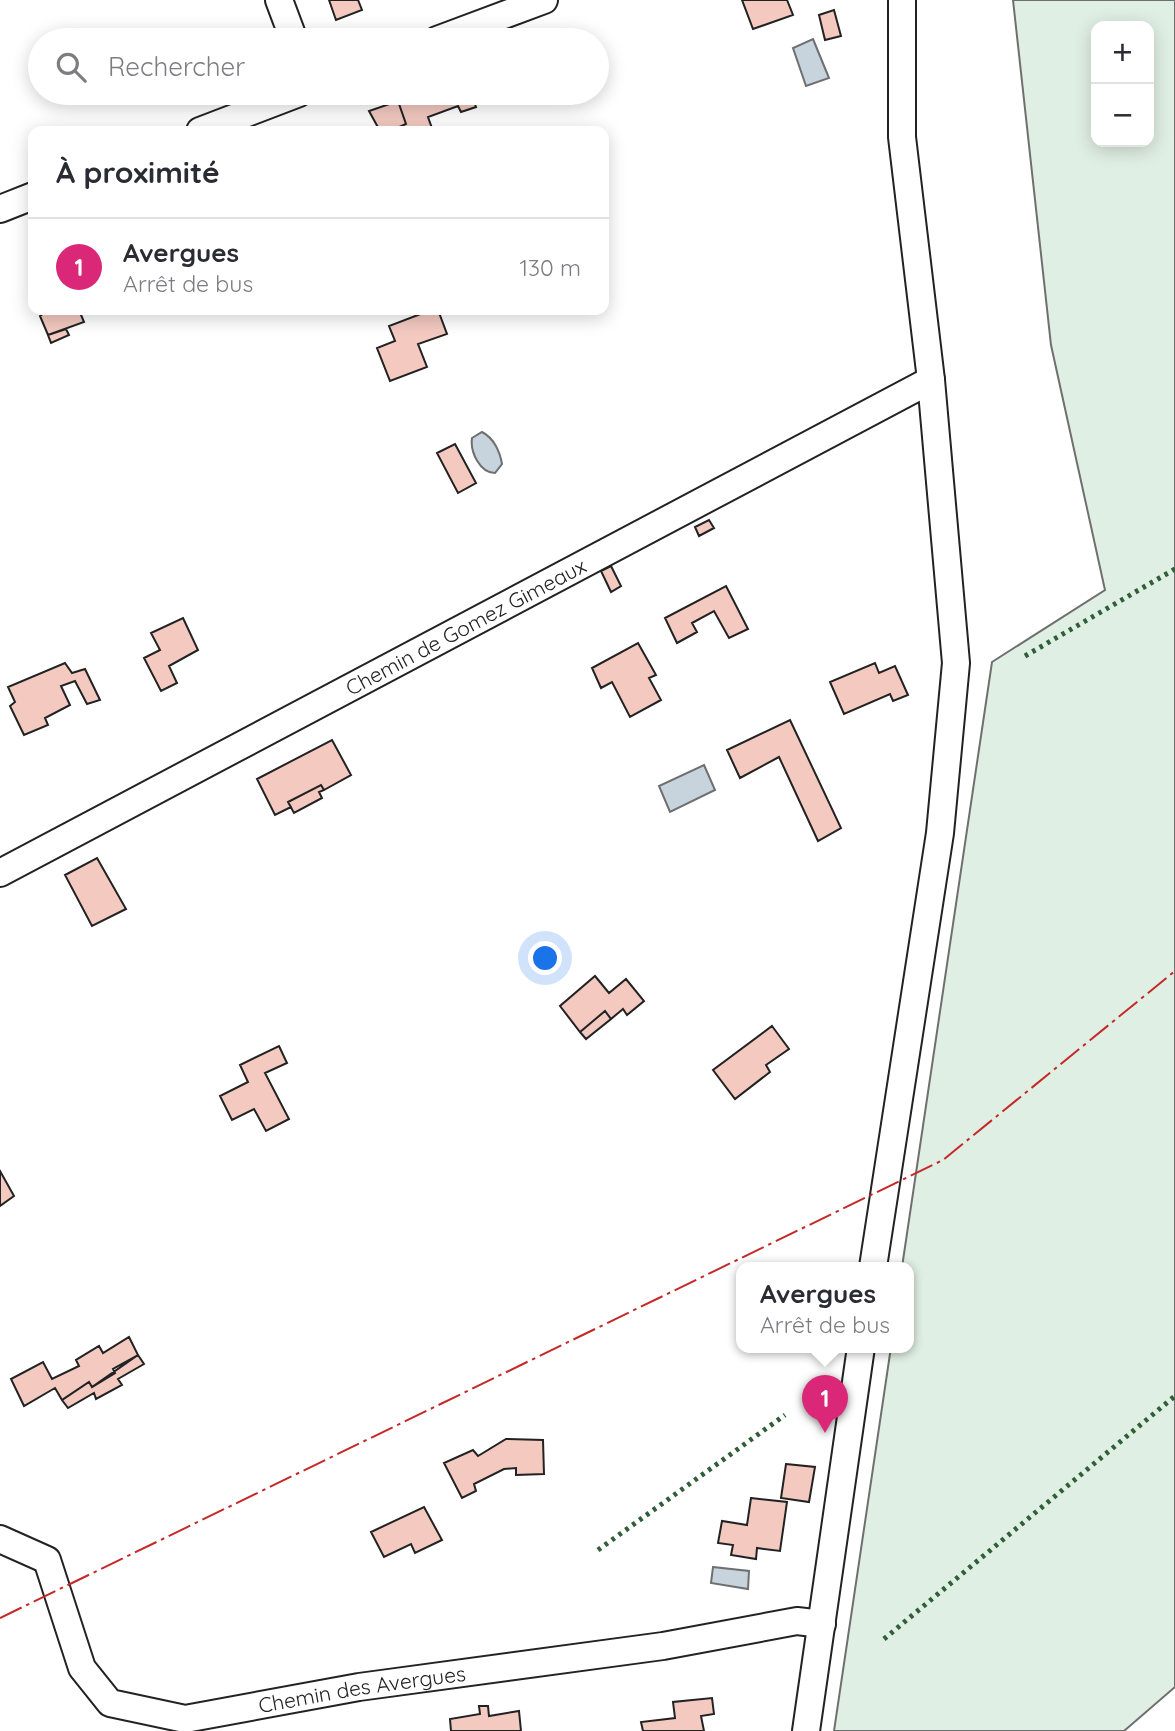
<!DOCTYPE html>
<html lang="fr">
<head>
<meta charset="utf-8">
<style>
  :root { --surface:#fff; --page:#f2f2f3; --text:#2b2b33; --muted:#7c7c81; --line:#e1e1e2; --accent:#db2777 }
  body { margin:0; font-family:Quicksand,sans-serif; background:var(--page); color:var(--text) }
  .controls { position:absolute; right:21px; top:21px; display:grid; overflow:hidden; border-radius:14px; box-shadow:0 4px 18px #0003 }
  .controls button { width:63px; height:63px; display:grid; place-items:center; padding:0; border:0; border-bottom:2px solid var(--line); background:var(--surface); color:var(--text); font:35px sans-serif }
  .you { position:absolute; left:546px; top:959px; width:24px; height:24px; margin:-18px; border:5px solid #fff; border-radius:50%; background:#1a73e8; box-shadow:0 0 0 10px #1a73e833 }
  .badge { display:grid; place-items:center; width:46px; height:46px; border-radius:50%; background:var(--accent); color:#fff; font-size:23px; font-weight:700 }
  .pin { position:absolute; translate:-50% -58px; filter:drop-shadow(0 2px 4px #0008) }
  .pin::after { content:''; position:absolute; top:37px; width:24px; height:21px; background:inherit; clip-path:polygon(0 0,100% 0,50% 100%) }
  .popup { position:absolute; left:736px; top:1262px; width:178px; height:91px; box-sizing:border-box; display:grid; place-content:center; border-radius:14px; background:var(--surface); filter:drop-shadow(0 2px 5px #0005); font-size:23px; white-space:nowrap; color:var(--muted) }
  .popup b { font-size:26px; color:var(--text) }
  .popup::after { content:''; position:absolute; left:50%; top:100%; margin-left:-14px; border:14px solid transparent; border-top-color:var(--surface) }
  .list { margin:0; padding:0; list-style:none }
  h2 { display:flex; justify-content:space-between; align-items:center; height:91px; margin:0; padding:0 28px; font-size:30px }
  h2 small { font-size:23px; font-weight:400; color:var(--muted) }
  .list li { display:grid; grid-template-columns:46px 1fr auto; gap:21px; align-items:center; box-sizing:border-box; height:98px; padding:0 28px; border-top:2px solid var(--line) }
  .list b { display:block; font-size:26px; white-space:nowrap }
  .list p { margin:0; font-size:23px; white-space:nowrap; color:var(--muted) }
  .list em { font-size:23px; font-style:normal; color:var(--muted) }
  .icon { flex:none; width:38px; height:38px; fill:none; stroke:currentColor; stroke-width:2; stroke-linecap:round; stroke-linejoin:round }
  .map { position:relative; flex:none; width:1175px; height:1731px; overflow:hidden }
  .search { position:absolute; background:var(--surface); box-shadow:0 4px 18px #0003; left:28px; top:28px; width:581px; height:77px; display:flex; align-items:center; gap:18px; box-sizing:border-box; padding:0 24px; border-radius:38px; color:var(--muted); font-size:26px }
  .panel { position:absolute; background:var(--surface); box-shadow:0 4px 18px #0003; left:28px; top:126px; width:581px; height:189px; border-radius:14px }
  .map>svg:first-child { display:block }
</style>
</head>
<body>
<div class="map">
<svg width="1175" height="1731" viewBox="0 0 1175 1731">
  <rect width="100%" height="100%" fill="#fff"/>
  <path fill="#e0efe3" stroke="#6f6f6f" stroke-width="2" fill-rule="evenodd" d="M 1013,0 L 1175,0 L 1175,1687 L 1124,1731 L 834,1731 L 891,1347 L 909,1347 L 909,1267 L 902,1267 L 992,662 L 1105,590 L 1051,345 ZM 1096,26 L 1149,26 L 1149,142 L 1096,142 Z"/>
  <path fill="#c7d3dd" stroke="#6f6f6f" stroke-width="2" d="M 813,39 L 829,78 L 806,86 L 793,48 Z
    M 482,432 C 494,438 500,452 502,464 L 495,473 C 480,473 470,452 472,438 Z
    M 704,765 L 715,790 L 670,812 L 659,786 Z
    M 713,1567 L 749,1571 L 748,1589 L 711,1583 Z"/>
  <path fill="#f3c9c0" stroke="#222" stroke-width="2" d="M 329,0 L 358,0 L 362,10 L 336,20 Z
    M 742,0 L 787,0 L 793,15 L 753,29 Z
    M 834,10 L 841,36 L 825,40 L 819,15 Z
    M 408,93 L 471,93 L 476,107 L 461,112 L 458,106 L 428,117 L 433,131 L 400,131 L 399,127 L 406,124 L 398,101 L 409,96 Z
    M 398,101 L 406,124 L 399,127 L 400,131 L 380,131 L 369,111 Z
    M 48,310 L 79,310 L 84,322 L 48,335 L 40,316 Z
    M 431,310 L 438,310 L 447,334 L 418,344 L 427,367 L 390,381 L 377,348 L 395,341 L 389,326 Z
    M 66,329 L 69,335 L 51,343 L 48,335 Z
    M 455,444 L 476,483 L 458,493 L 437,453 Z
    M 709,520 L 714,528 L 699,536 L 695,527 Z
    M 611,566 L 621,586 L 611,592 L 601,571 Z
    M 726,586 L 748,629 L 729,638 L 714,611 L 692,623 L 697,632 L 677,643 L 665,618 Z
    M 183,618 L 198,650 L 169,666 L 177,683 L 161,691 L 144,658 L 160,650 L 151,633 Z
    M 638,643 L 656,675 L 649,678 L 661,700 L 630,717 L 612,682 L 601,688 L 592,668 Z
    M 65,663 L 72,673 L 85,669 L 100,700 L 87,704 L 75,681 L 61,686 L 70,705 L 45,718 L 48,725 L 24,735 L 10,706 L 15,702 L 8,687 Z
    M 875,663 L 879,673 L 895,666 L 908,695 L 893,701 L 890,694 L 844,714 L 830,682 Z
    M 790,720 L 841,828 L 818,841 L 779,757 L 740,778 L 727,750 Z
    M 332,740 L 351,775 L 324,790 L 321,785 L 288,802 L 291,807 L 275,815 L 257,779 Z
    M 321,785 L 324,790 L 319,792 L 322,798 L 294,813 L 288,802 Z
    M 97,858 L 126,909 L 92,926 L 65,875 Z
    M 595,976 L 609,993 L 626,979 L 644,1001 L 627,1015 L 623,1009 L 611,1019 L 605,1011 L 580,1032 L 560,1006 Z
    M 605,1011 L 611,1019 L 586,1039 L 580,1032 Z
    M 772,1026 L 789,1049 L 766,1065 L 770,1072 L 735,1099 L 713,1070 Z
    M 279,1046 L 287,1063 L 265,1073 L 289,1119 L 266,1131 L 254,1109 L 232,1120 L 220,1096 L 248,1082 L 240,1065 Z
    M 0,1171 L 14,1196 L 0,1206 Z
    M 129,1337 L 138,1355 L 113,1369 L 115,1373 L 92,1387 L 89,1382 L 62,1400 L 55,1388 L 24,1406 L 11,1379 L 43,1362 L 52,1379 L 79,1366 L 76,1360 L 99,1346 L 103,1353 Z
    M 138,1355 L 144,1364 L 118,1379 L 122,1385 L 96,1399 L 94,1393 L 68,1408 L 62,1400 L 89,1382 L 92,1387 Z
    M 506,1439 L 543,1440 L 544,1474 L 516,1475 L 516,1468 L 504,1469 L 474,1484 L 476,1491 L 462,1498 L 444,1463 L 473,1450 L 478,1456 Z
    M 786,1464 L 815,1467 L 809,1502 L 781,1498 Z
    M 751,1498 L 787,1502 L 780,1551 L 757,1548 L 756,1559 L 731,1555 L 733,1545 L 718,1543 L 722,1521 L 747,1525 Z
    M 424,1507 L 442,1540 L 415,1553 L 411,1544 L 384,1557 L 371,1532 Z
    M 712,1698 L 714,1714 L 701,1716 L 704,1731 L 643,1731 L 641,1722 L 675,1718 L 673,1702 Z
    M 479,1706 L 488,1706 L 489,1716 L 519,1711 L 521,1731 L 451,1731 L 450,1719 L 480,1714 Z"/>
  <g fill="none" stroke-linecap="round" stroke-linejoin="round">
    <g stroke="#222" stroke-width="30">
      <g id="minor">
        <path d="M 279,0 L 294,40"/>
        <path d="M 437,40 L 544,0"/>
        <path d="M 200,131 L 299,93"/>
        <path d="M 0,209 L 33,196"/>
        <path id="s1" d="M 0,873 L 931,380"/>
        <path d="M 873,1267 L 940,833 L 956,663 L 931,380 L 902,137 L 902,0"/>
        <path id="s2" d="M 0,1539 L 47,1560 L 82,1668 L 110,1703 L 185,1719 L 359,1687 L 663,1646 L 797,1621 L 822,1624"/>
        <path d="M 806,1731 L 861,1347"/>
      </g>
    </g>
    <use href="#minor" stroke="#fff" stroke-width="26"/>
    <path stroke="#2f5e38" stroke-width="5" stroke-dasharray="3.5 5" stroke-linecap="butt" d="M 1025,656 L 1175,569
      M 598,1550 L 785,1415
      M 884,1639 L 1175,1396"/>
    <path stroke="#c62828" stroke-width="2" stroke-dasharray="24 5 3.5 5" stroke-linecap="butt" d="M 0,1618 L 943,1160 L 1175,971"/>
  </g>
  <g text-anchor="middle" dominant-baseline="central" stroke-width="5" stroke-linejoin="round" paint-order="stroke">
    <g font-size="21" fill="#222" stroke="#fff">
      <text stroke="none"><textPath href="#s1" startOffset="527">Chemin de Gomez Gimeaux</textPath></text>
      <text stroke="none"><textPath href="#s2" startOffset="466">Chemin des Avergues</textPath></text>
    </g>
  </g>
</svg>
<div class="controls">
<button>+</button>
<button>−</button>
</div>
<div class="you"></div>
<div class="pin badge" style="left:825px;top:1433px">1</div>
<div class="popup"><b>Avergues</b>Arrêt de bus</div>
<div class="search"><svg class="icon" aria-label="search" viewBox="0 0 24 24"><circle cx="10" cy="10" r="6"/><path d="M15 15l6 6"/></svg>Rechercher</div>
<section class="panel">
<h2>À proximité<small></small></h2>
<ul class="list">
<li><span class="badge">1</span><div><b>Avergues</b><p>Arrêt de bus</p></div><em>130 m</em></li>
</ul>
</section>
</div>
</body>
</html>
